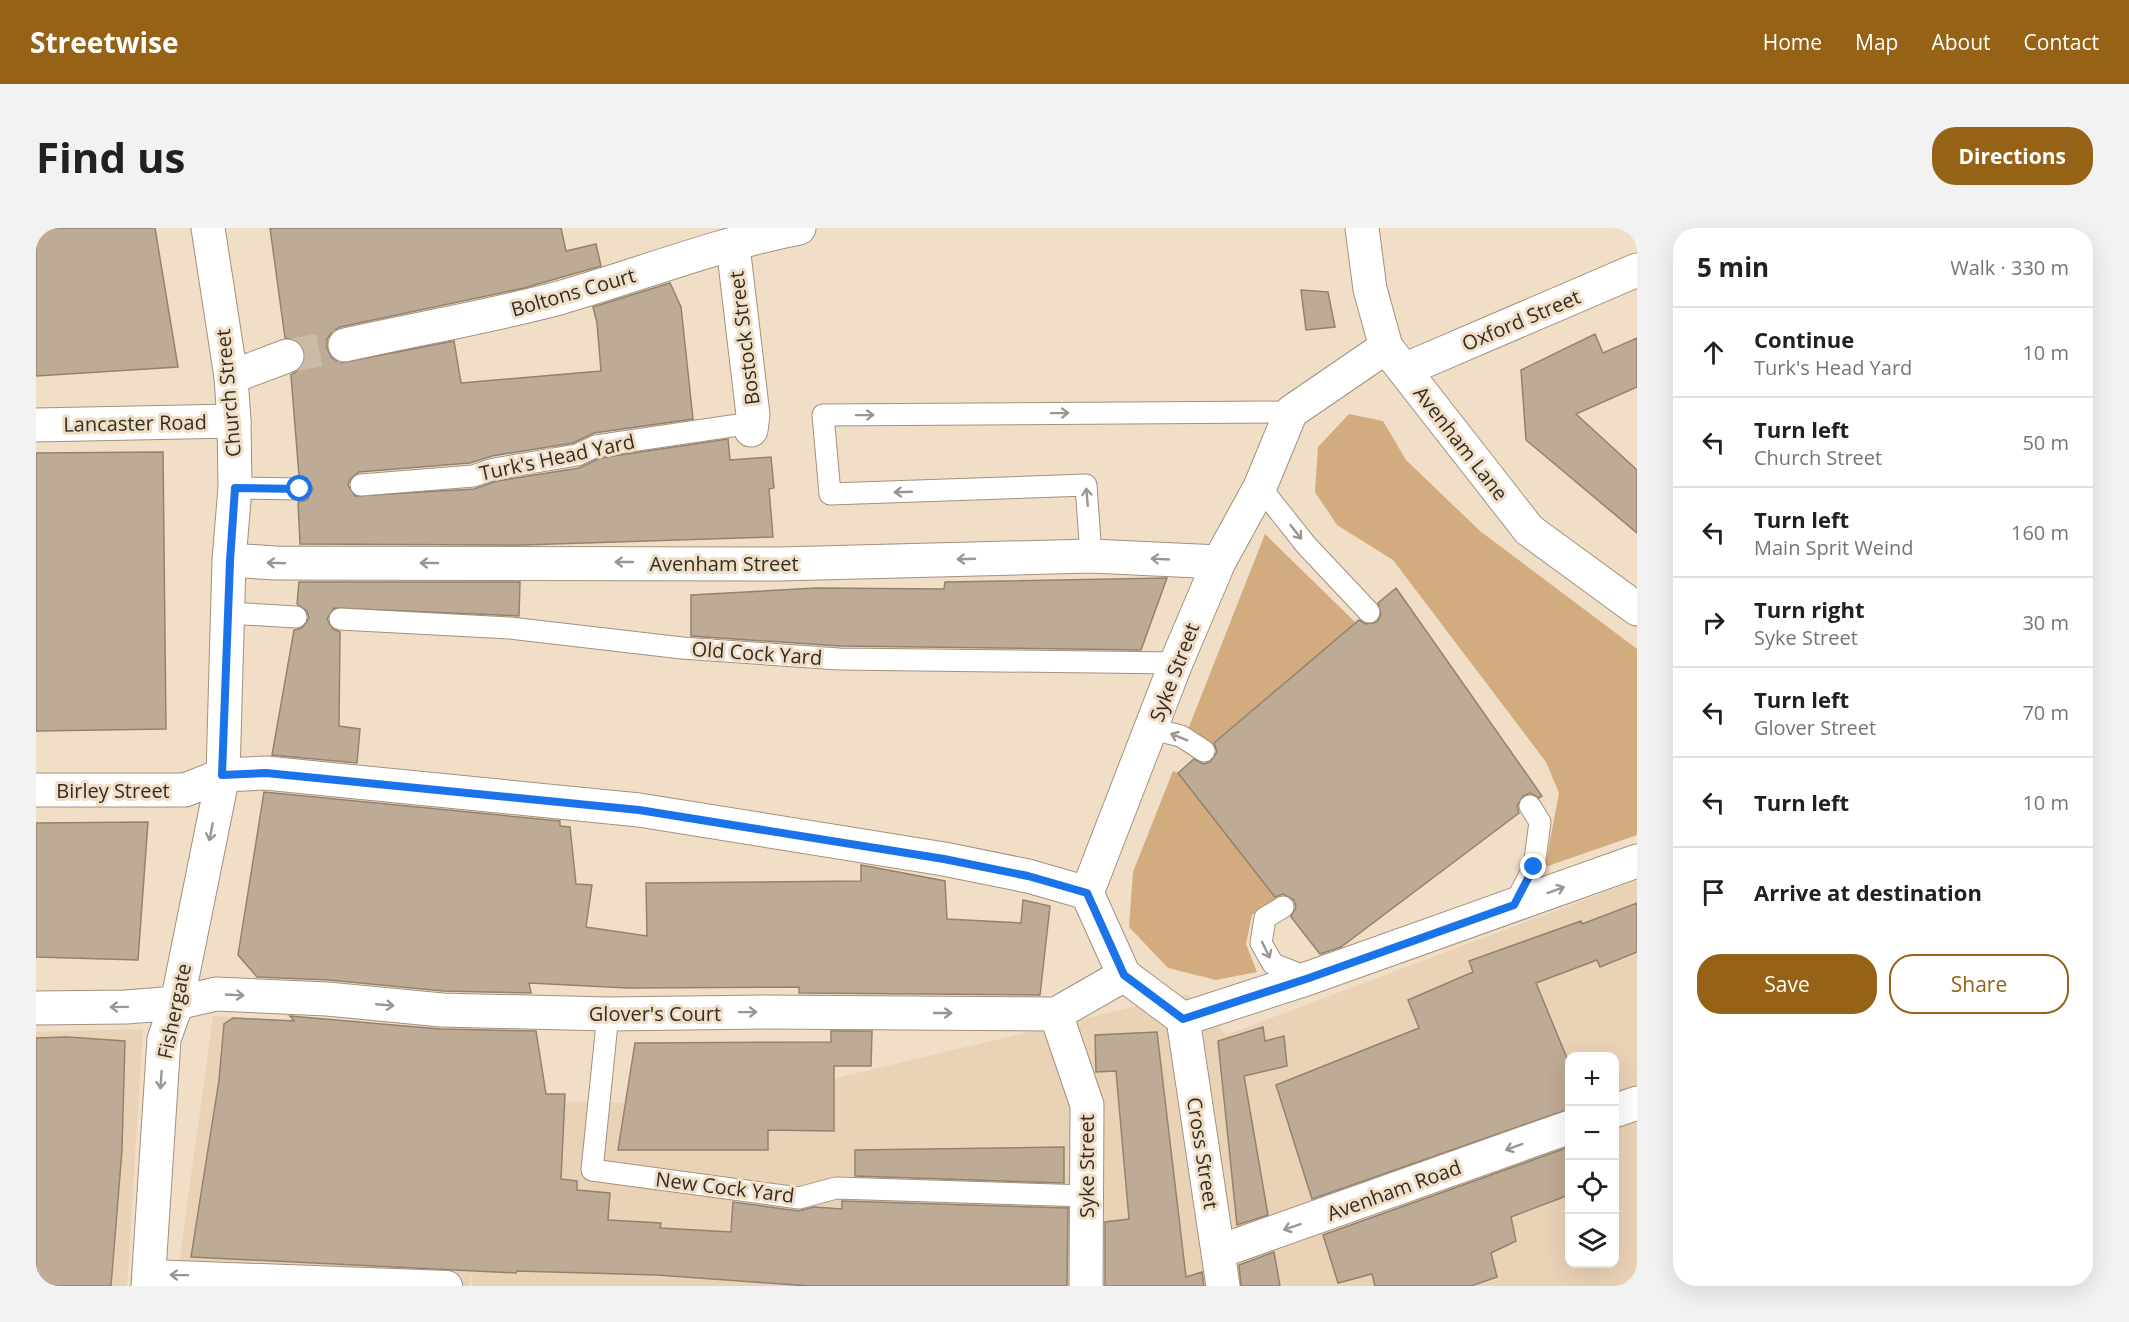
<!DOCTYPE html>
<html lang="en">
<head>
<meta charset="utf-8">
<style>
  :root { --surface:#fff; --page:#f2f2f2; --text:#202124; --muted:#757577; --line:#e0e0e0; --accent:#956216 }
  body { margin:0; font-family:"Open Sans",sans-serif; background:var(--page); color:var(--text) }
  .controls { position:absolute; right:18px; bottom:18px; display:grid; overflow:hidden; border-radius:12px; box-shadow:0 6px 24px #0002 }
  .controls button { width:54px; height:54px; display:grid; place-items:center; padding:0; border:0; border-bottom:2px solid var(--line); background:var(--surface); color:var(--text); font:30px sans-serif }
  .stop { position:absolute; width:18px; height:18px; margin:-14px; border:4px solid #1a73e8; border-radius:50%; background:#fff }
  .stop.end { background:#1a73e8; border-color:#fff; box-shadow:0 2px 6px #0008 }
  .list { margin:0; padding:0; list-style:none }
  h2 { display:flex; justify-content:space-between; align-items:center; height:78px; margin:0; padding:0 24px; font-size:26px }
  h2 small { font-size:20px; font-weight:400; color:var(--muted) }
  .list li { display:grid; grid-template-columns:39px 1fr auto; gap:18px; align-items:center; box-sizing:border-box; height:90px; padding:0 24px; border-top:2px solid var(--line) }
  .list b { display:block; font-size:22px; white-space:nowrap }
  .list p { margin:0; font-size:20px; white-space:nowrap; color:var(--muted) }
  .list em { font-size:20px; font-style:normal; color:var(--muted) }
  .actions { display:flex; gap:12px; padding:18px 24px }
  .actions a { flex:1; padding:14px 0; border:2px solid var(--accent); border-radius:24px; text-align:center; font-size:21px; color:var(--accent) }
  .actions .main { background:var(--accent); color:#fff }
  .icon { flex:none; width:33px; height:33px; fill:none; stroke:currentColor; stroke-width:2; stroke-linecap:round; stroke-linejoin:round }
  .map { position:relative; flex:none; width:1601px; height:1058px; overflow:hidden; border-radius:24px }
  header { display:flex; align-items:center; gap:36px; box-sizing:border-box; height:84px; padding:0 30px; background:var(--accent); color:#fff }
  header strong { font-size:28px }
  nav { display:flex; gap:33px; margin-inline-start:auto; font-size:21px }
  .intro { display:flex; align-items:center; justify-content:space-between; box-sizing:border-box; height:144px; padding:0 36px }
  h1 { margin:0; font-size:42px }
  .button { padding:15px 27px; border-radius:24px; background:var(--accent); color:#fff; font-size:21px; font-weight:700 }
  main { display:flex; gap:36px; padding:0 36px }
  aside { flex:1; background:var(--surface); border-radius:24px; box-shadow:0 6px 24px #0002 }
  .map>svg:first-child { display:block }
</style>
</head>
<body>
<header>
<strong>Streetwise</strong>
<nav><a>Home</a><a>Map</a><a>About</a><a>Contact</a></nav>
</header>
<div class="intro"><h1>Find us</h1><a class="button">Directions</a></div>
<main>
<div class="map">
<svg width="1601" height="1058" viewBox="0 0 1601 1058">
  <rect width="100%" height="100%" fill="#f1dec7"/>
  <path fill="#ead2b6" fill-rule="evenodd" d="M 1601,652 L 1601,1058 L 436,1058 L 435,1045 L 433,1058 L 140,1058 L 177,788 L 455,801 L 449,871 L 633,876 L 767,858 L 1151,766 L 1190,807 ZM 1534,828 L 1578,828 L 1578,1036 L 1534,1036 Z
    M 107,801 L 91,1058 L 0,1058 L 0,804 Z"/>
  <path fill="#d2ac7f" d="M 1313,186 L 1347,193 L 1370,232 L 1444,303 L 1601,421 L 1601,607 L 1509,639 L 1523,565 L 1510,534 L 1357,332 L 1301,297 L 1279,264 L 1282,219 Z
    M 1229,306 L 1320,395 L 1173,519 L 1151,504 Z
    M 1137,543 L 1142,545 L 1240,670 L 1216,687 L 1210,716 L 1221,744 L 1180,752 L 1132,740 L 1093,699 L 1097,644 Z"/>
  <path fill="#beab96" stroke="#93826d" stroke-width="1.5" d="M 0,0 L 119,0 L 142,139 L 0,148 Z
    M 234,0 L 525,0 L 530,23 L 560,16 L 565,38 L 488,60 L 304,99 L 297,103 L 291,111 L 291,120 L 295,129 L 304,135 L 418,113 L 425,155 L 565,143 L 561,95 L 557,79 L 634,55 L 645,79 L 657,191 L 558,205 L 537,215 L 456,228 L 434,235 L 323,244 L 314,251 L 312,257 L 319,268 L 438,261 L 461,253 L 543,240 L 564,230 L 692,211 L 694,232 L 735,229 L 738,260 L 733,261 L 737,309 L 486,317 L 264,316 L 262,274 L 271,272 L 277,261 L 271,250 L 263,248 L 255,147 L 265,140 L 270,130 L 269,122 L 263,114 L 249,110 Z
    M 1265,62 L 1292,64 L 1299,99 L 1270,102 Z
    M 1559,106 L 1567,125 L 1601,110 L 1601,159 L 1540,186 L 1601,242 L 1601,305 L 1490,212 L 1485,142 Z
    M 127,224 L 130,501 L 0,503 L 0,225 Z
    M 1131,350 L 1105,422 L 804,418 L 655,408 L 655,367 L 780,360 L 908,361 L 909,354 Z
    M 263,354 L 484,354 L 483,388 L 298,380 L 291,391 L 297,401 L 304,404 L 303,498 L 324,501 L 321,535 L 236,527 L 258,402 L 266,400 L 273,390 L 271,383 L 261,376 Z
    M 1360,360 L 1506,568 L 1503,570 L 1494,565 L 1487,568 L 1481,578 L 1483,585 L 1305,719 L 1284,726 L 1255,689 L 1260,679 L 1258,672 L 1247,666 L 1239,669 L 1142,545 L 1158,531 L 1167,536 L 1174,534 L 1181,524 L 1178,515 L 1323,392 L 1330,396 L 1341,394 L 1345,387 L 1342,375 Z
    M 228,564 L 524,593 L 524,598 L 534,599 L 540,656 L 556,657 L 550,699 L 611,708 L 610,655 L 825,653 L 825,637 L 909,653 L 911,691 L 985,695 L 987,672 L 1014,678 L 1004,767 L 763,765 L 763,759 L 592,760 L 493,755 L 495,765 L 407,763 L 293,752 L 221,749 L 202,727 Z
    M 112,594 L 102,732 L 0,729 L 0,595 Z
    M 1601,675 L 1601,724 L 1564,739 L 1561,732 L 1500,755 L 1533,835 L 1533,881 L 1276,971 L 1240,857 L 1383,800 L 1372,772 L 1437,744 L 1433,733 L 1545,693 L 1546,696 Z
    M 254,788 L 404,801 L 500,803 L 510,866 L 529,866 L 525,951 L 541,953 L 541,962 L 574,965 L 572,992 L 625,995 L 624,1000 L 695,1004 L 697,974 L 762,983 L 778,979 L 806,981 L 806,973 L 1032,980 L 1031,1058 L 773,1058 L 621,1047 L 481,1043 L 480,1045 L 155,1029 L 183,852 L 188,796 L 197,790 L 258,793 Z
    M 1227,799 L 1229,813 L 1248,808 L 1251,838 L 1208,848 L 1232,987 L 1201,997 L 1182,813 Z
    M 795,803 L 836,803 L 835,838 L 798,838 L 798,903 L 732,902 L 732,922 L 582,922 L 599,815 L 795,814 Z
    M 1121,804 L 1150,1049 L 1166,1044 L 1168,1058 L 1069,1058 L 1069,994 L 1093,991 L 1080,843 L 1060,844 L 1059,807 Z
    M 31,809 L 89,813 L 86,922 L 75,1058 L 0,1058 L 0,810 Z
    M 1028,919 L 1028,955 L 819,948 L 819,922 Z
    M 1533,919 L 1533,967 L 1475,989 L 1480,1013 L 1455,1025 L 1461,1049 L 1435,1058 L 1339,1058 L 1336,1046 L 1302,1055 L 1287,1007 Z
    M 1238,1024 L 1244,1058 L 1205,1058 L 1203,1037 Z"/>
  <g fill="none" stroke-linecap="round" stroke-linejoin="round">
    <path stroke="#cbbba6" stroke-width="33" stroke-dasharray="33 16" stroke-linecap="butt" d="M 251,128 L 309,117"/>
    <g stroke="#a3917d" stroke-width="23">
      <path id="service" d="M 325,257 L 437,248 L 458,241 L 541,227 L 560,218 L 716,195
        M 1224,259 L 1270,317 L 1333,384
        M 199,260 L 264,261
        M 1055,328 L 1050,257 L 794,266 L 787,187 L 1255,184
        M 193,385 L 260,389
        M 304,391 L 474,400 L 646,420 L 803,431 L 1140,435
        M 1116,501 L 1145,508 L 1168,523
        M 1478,677 L 1498,639 L 1504,594 L 1494,578
        M 1247,679 L 1229,690 L 1225,715 L 1237,736 L 1273,750
        M 572,786 L 556,942 L 763,970 L 800,960 L 1051,968"/>
    </g>
    <g stroke="#a3917d" stroke-width="32">
      <path id="pedestrian" d="M 113,1047 L 411,1058"/>
    </g>
    <g stroke="#a3917d" stroke-width="35">
      <path id="minor" d="M 697,18 L 717,187 L 715,202
        M 309,117 C 380,101 452,89 523,70 C 603,47 681,16 763,0
        M 1368,142 L 1601,42
        M 195,149 L 251,128
        M 0,197 L 198,193 L 199,260 L 193,332 L 187,547 L 141,775 L 128,811 L 112,1058
        M 193,332 L 240,335 L 743,336 L 1055,328 L 1183,334
        M 0,562 L 149,562 L 187,547 L 230,545 L 603,582 L 908,631 L 992,648 L 1051,665
        M 0,780 L 90,779 L 141,775 L 180,766 L 291,771 L 406,782 L 572,786 L 728,784 L 1020,786 L 1088,747
        M 1020,786 L 1051,877 L 1050,1058
        M 1147,791 L 1088,747 L 1051,665 L 1140,435 L 1183,334 L 1224,259 L 1255,184 L 1350,119
        M 1147,791 L 1273,750 L 1601,633
        M 1147,791 L 1187,1058
        M 1578,883 L 1601,875
        M 1182,1024 L 1534,899"/>
    </g>
    <g stroke="#a3917d" stroke-width="35">
      <path id="tertiary" d="M 172,0 L 195,149 L 198,193
        M 1326,0 L 1334,61 L 1350,119 L 1493,302 L 1601,381"/>
    </g>
    <use href="#service" stroke="#fff" stroke-width="21"/>
    <use href="#pedestrian" stroke="#fff" stroke-width="30"/>
    <use href="#minor" stroke="#fff" stroke-width="33"/>
    <use href="#tertiary" stroke="#fff" stroke-width="33"/>
  </g>
  <defs><path id="oneway-shaft" d="M-6 0H5M1.5-3L5.5 0L1.5 3" fill="none" stroke-width="1.6" stroke-linecap="round" stroke-linejoin="round" transform="scale(1.5)"/></defs>
  <g stroke="#9a9692">
    <use href="#oneway-shaft" transform="translate(1024 185) rotate(-1)"/>
    <use href="#oneway-shaft" transform="translate(829 187) rotate(-1)"/>
    <use href="#oneway-shaft" transform="translate(867 264) rotate(178)"/>
    <use href="#oneway-shaft" transform="translate(1051 269) rotate(-95)"/>
    <use href="#oneway-shaft" transform="translate(1260 304) rotate(52)"/>
    <use href="#oneway-shaft" transform="translate(930 331) rotate(178)"/>
    <use href="#oneway-shaft" transform="translate(1124 331) rotate(-177)"/>
    <use href="#oneway-shaft" transform="translate(588 334) rotate(-180)"/>
    <use href="#oneway-shaft" transform="translate(240 335) rotate(-178)"/>
    <use href="#oneway-shaft" transform="translate(393 335) rotate(180)"/>
    <use href="#oneway-shaft" transform="translate(1143 509) rotate(-158)"/>
    <use href="#oneway-shaft" transform="translate(175 604) rotate(101)"/>
    <use href="#oneway-shaft" transform="translate(1520 662) rotate(-20)"/>
    <use href="#oneway-shaft" transform="translate(1230 722) rotate(64)"/>
    <use href="#oneway-shaft" transform="translate(199 767) rotate(3)"/>
    <use href="#oneway-shaft" transform="translate(349 777) rotate(5)"/>
    <use href="#oneway-shaft" transform="translate(83 779) rotate(179)"/>
    <use href="#oneway-shaft" transform="translate(712 784) rotate(-1)"/>
    <use href="#oneway-shaft" transform="translate(907 785)"/>
    <use href="#oneway-shaft" transform="translate(125 852) rotate(94)"/>
    <use href="#oneway-shaft" transform="translate(1478 919) rotate(160)"/>
    <use href="#oneway-shaft" transform="translate(1256 999) rotate(161)"/>
    <use href="#oneway-shaft" transform="translate(143 1047) rotate(-179)"/>
  </g>
  <g fill="none" stroke-linecap="round" stroke-linejoin="round">
    <path stroke="#1a73e8" stroke-width="8" d="M 264,261 L 199,260 L 194,333 L 186,547 L 230,545 L 603,582 L 908,631 L 992,648 L 1051,665 L 1088,747 L 1147,791 L 1273,750 L 1478,677 L 1498,639"/>
  </g>
  <g text-anchor="middle" dominant-baseline="central" stroke-width="6" stroke-linejoin="round" paint-order="stroke">
    <g font-size="20" fill="#342d24" stroke="#f1dec7">
      <text transform="translate(537 64) rotate(-16)">Boltons Court</text>
      <text transform="translate(1485 92) rotate(-23)">Oxford Street</text>
      <text transform="translate(708 110) rotate(-97)">Bostock Street</text>
      <text transform="translate(192 165) rotate(-95)">Church Street</text>
      <text transform="translate(99 195) rotate(-1)">Lancaster Road</text>
      <text transform="translate(1425 215) rotate(52)">Avenham Lane</text>
      <text transform="translate(521 229) rotate(-12)">Turk's Head Yard</text>
      <text x="688" y="335">Avenham Street</text>
      <text transform="translate(721 425) rotate(4)">Old Cock Yard</text>
      <text transform="translate(1138 444) rotate(-69)">Syke Street</text>
      <text x="77" y="562">Birley Street</text>
      <text transform="translate(138 783) rotate(-78)">Fishergate</text>
      <text x="619" y="785">Glover's Court</text>
      <text transform="translate(1167 925) rotate(81)">Cross Street</text>
      <text transform="translate(1050 938) rotate(-90)">Syke Street</text>
      <text transform="translate(689 959) rotate(7)">New Cock Yard</text>
      <text transform="translate(1358 962) rotate(-20)">Avenham Road</text>
    </g>
  </g>
</svg>
<div class="controls">
<button>+</button>
<button>−</button>
<button><svg class="icon" aria-label="locate" viewBox="0 0 24 24"><circle cx="12" cy="12" r="6"/><path d="M12 2v4M12 18v4M2 12h4M18 12h4"/></svg></button>
<button><svg class="icon" aria-label="layers" viewBox="0 0 24 24"><path d="M12 4l9 5-9 5-9-5zM3 14l9 5 9-5"/></svg></button>
</div>
<div class="stop" style="left:264px;top:261px"></div>
<div class="stop end" style="left:1498px;top:639px"></div>
</div>
<aside>
<h2>5 min<small>Walk · 330 m</small></h2>
<ul class="list">
<li><svg class="icon" aria-label="ahead" viewBox="0 0 24 24"><path d="M12 20V5M6 11l6-6 6 6"/></svg><div><b>Continue</b><p>Turk's Head Yard</p></div><em>10 m</em></li>
<li><svg class="icon" aria-label="left" viewBox="0 0 24 24"><path d="M17 20v-9H6M10 6l-5 5 5 5"/></svg><div><b>Turn left</b><p>Church Street</p></div><em>50 m</em></li>
<li><svg class="icon" aria-label="left" viewBox="0 0 24 24"><path d="M17 20v-9H6M10 6l-5 5 5 5"/></svg><div><b>Turn left</b><p>Main Sprit Weind</p></div><em>160 m</em></li>
<li><svg class="icon" aria-label="right" viewBox="0 0 24 24"><path d="M7 20v-9h11M14 6l5 5-5 5"/></svg><div><b>Turn right</b><p>Syke Street</p></div><em>30 m</em></li>
<li><svg class="icon" aria-label="left" viewBox="0 0 24 24"><path d="M17 20v-9H6M10 6l-5 5 5 5"/></svg><div><b>Turn left</b><p>Glover Street</p></div><em>70 m</em></li>
<li><svg class="icon" aria-label="left" viewBox="0 0 24 24"><path d="M17 20v-9H6M10 6l-5 5 5 5"/></svg><div><b>Turn left</b></div><em>10 m</em></li>
<li><svg class="icon" aria-label="arrive" viewBox="0 0 24 24"><path d="M6 21V4h12l-3 4 3 4H6"/></svg><div><b>Arrive at destination</b></div></li>
</ul>
<div class="actions"><a class="main">Save</a><a>Share</a></div>
</aside>
</main>
</body>
</html>
